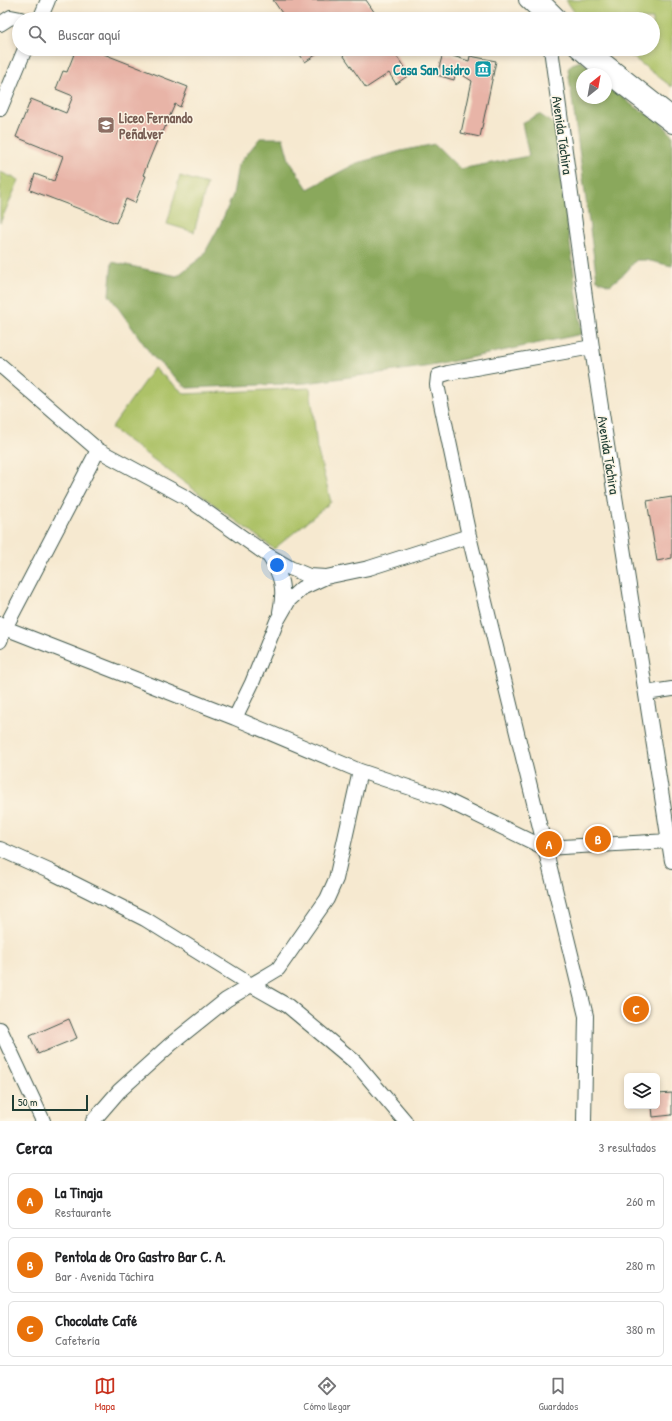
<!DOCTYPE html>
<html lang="es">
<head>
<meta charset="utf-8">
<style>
  :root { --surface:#fff; --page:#f2f2f2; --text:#202124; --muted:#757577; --line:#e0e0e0; --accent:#c8321e }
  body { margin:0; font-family:"Patrick Hand",sans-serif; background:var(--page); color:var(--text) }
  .controls { position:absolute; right:12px; bottom:12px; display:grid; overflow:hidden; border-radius:6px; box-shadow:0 2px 6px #0003 }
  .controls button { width:36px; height:36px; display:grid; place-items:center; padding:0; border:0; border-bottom:1px solid var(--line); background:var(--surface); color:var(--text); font:20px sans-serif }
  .compass { position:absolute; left:576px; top:68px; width:36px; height:36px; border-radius:50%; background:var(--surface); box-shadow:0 2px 6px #0003; rotate:31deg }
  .scale { position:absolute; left:12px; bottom:10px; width:76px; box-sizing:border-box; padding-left:4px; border:2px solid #1f3d34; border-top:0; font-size:11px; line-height:14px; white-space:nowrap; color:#1f3d34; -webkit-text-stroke:3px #fcf5e5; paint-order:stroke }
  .you { position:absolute; left:277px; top:565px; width:14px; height:14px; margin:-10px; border:3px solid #fff; border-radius:50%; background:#1a73e8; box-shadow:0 0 0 6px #1a73e833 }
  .badge { display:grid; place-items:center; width:26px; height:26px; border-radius:50%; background:var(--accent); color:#fff; font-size:13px; font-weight:700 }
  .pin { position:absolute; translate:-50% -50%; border:2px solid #fff; box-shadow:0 1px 4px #0006 }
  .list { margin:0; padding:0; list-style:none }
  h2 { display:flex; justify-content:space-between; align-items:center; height:52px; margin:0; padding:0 16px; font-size:17px }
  h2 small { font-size:13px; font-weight:400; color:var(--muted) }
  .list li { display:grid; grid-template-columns:26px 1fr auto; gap:12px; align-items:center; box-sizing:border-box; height:56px; margin:0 8px 8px; padding:0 8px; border:1px solid var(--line); border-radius:6px }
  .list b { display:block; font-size:15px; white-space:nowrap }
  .list p { margin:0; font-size:13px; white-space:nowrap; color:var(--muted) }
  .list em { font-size:13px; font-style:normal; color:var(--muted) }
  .icon { flex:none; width:22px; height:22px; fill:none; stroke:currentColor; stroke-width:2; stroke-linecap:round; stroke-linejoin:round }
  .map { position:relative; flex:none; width:672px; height:1121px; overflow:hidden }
  .search { position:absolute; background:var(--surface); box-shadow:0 2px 6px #0003; left:12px; right:12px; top:12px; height:44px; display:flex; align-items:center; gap:10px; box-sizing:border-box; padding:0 14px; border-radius:22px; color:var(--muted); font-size:15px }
  .sheet { height:244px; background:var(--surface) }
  nav { display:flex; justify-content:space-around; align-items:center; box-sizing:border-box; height:56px; border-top:1px solid var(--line); background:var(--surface); font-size:11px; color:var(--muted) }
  nav a { display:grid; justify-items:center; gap:2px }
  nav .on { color:var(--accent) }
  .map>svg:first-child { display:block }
</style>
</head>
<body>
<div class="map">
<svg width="672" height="1121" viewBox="0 0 672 1121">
  <rect width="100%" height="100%" fill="#fcf5e5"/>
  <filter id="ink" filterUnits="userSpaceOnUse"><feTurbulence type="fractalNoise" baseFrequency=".025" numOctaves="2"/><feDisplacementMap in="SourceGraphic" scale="8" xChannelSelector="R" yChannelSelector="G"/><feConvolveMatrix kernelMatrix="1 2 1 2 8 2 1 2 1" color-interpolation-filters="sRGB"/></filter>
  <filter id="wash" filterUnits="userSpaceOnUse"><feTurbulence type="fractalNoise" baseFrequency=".012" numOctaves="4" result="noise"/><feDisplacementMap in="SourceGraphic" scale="16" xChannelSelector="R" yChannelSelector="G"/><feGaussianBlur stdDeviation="0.9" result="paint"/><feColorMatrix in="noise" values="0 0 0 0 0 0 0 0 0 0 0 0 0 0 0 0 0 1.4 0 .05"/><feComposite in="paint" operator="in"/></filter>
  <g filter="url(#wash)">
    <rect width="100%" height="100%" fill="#f6e9d0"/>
    <path fill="#adc267" stroke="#66804e" d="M 566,0 L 672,0 L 672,87 L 622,49 L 653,49 L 653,19 L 583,19 L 575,13 Z
      M 0,172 L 19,180 L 0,223 Z
      M 180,176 L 207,184 L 194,232 L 167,224 Z
      M 154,368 L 185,394 L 310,388 L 313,410 L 317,448 L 331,502 L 274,549 L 111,428 Z"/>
    <path fill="#8aa85c" stroke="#547248" d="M 581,61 L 597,74 L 582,74 L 582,98 L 606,98 L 606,83 L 632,105 L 661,122 L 672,135 L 672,266 L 646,260 L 636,260 L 626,272 L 610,285 L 597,280 L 568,69 L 572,64 Z
      M 539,114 L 554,124 L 582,334 L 431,366 L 306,383 L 187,388 L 153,357 L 109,295 L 112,262 L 177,276 L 203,256 L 220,225 L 233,195 L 238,165 L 260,138 L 283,138 L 289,160 L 308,189 L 357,163 L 401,151 L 435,144 L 460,169 L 529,156 L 522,123 Z"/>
    <g id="blocks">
      <path fill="#e8b4a7" d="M 273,0 L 366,0 L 379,19 L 286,19 Z
        M 76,49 L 91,49 L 188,87 L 180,107 L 175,104 L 163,132 L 161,131 L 143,175 L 146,176 L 135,203 L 126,199 L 116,223 L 30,190 L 35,174 L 54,181 L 63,156 L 16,137 L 31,99 L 66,113 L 73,96 L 56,89 L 63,71 L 67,72 Z
        M 296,49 L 325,49 L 305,62 Z
        M 339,49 L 392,49 L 409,75 L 396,84 L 389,73 L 366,88 Z
        M 443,53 L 469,61 L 470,56 L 496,61 L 480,137 L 461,133 L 472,81 L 456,71 L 454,80 L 437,75 Z
        M 672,497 L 672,558 L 657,561 L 647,501 Z
        M 69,1019 L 77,1038 L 38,1054 L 30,1036 Z
        M 672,1093 L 672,1115 L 653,1117 L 652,1106 L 657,1106 L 657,1094 Z"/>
    </g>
  </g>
  <g filter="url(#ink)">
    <use href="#blocks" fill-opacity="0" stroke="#3f574b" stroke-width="1"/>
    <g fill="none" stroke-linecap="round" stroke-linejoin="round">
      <g stroke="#3f574b" stroke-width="16">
        <path id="minor" d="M 526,0 L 546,19
          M 542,0 L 561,19
          M 40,19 L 48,0
          M 0,24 L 11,17 L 21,19
          M 551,49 L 594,362 L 672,861
          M 576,49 L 605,74
          M 590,49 L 672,114
          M 606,75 L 672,126
          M 0,109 L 25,49
          M 0,365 L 98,450 L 187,498 L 266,554 L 290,568 L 309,576 L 326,577 L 369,568 L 469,536
          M 269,556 C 282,576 285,589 280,612
          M 0,624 L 5,628 L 235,718 L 360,771 L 444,799 L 545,848 L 669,841
          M 0,641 L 5,628 L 98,450
          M 646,693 L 672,689
          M 235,718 L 252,683 L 277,621 L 289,600 L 302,588 L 326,577
          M 0,849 L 49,871 L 145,919 L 251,985 L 288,1006 L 355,1062 L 405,1121
          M 0,1029 L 43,1121
          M 93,1121 L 119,1091 L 171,1044 L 226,1000 L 278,969 L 327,899 L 336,879 L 360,771
          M 584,1121 L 586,1016 L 469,536 L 437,385 L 438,376 L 448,373 L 592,347"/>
      </g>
      <use href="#minor" stroke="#fff" stroke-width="14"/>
    </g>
  </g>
  <defs>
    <g id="museum-square" transform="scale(0.9)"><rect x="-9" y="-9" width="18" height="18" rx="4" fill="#0f9aa8" stroke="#fcf5e5"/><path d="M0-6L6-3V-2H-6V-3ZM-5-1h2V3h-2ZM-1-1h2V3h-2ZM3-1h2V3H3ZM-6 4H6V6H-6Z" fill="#fff"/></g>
    <g id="school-square" transform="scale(0.9)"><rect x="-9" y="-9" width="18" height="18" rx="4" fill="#8d6e63" stroke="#fcf5e5"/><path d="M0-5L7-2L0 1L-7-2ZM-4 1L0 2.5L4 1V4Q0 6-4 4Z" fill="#fff"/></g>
  </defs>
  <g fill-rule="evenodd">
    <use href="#museum-square" x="483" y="69"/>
    <use href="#school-square" x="106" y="125"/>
  </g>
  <g text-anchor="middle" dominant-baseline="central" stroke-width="3" stroke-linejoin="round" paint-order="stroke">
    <g font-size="14" font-weight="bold" fill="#0d838f" stroke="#fcf5e5" text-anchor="end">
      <text x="470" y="69">Casa San Isidro</text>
    </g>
    <g font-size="14" font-weight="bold" fill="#785e54" stroke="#fcf5e5" text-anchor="start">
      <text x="119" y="117">Liceo Fernando<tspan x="119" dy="16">Peñalver</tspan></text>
    </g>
    <g font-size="14" fill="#1f3d34" stroke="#fcf5e5">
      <text transform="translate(563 135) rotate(82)">Avenida Táchira</text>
      <text transform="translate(609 455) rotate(81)">Avenida Táchira</text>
    </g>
  </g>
</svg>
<div class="controls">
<button><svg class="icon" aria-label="layers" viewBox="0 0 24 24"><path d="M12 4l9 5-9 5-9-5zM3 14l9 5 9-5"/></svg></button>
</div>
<svg class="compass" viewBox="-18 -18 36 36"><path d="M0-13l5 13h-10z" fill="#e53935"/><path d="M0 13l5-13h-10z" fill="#757577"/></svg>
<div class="scale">50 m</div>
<div class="you"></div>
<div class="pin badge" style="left:549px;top:844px;background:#e8710a">A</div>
<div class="pin badge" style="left:598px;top:839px;background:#e8710a">B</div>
<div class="pin badge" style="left:636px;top:1009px;background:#e8710a">C</div>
<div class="search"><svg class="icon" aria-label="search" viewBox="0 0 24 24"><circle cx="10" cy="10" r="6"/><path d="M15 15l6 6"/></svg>Buscar aquí</div>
</div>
<section class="sheet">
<h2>Cerca<small>3 resultados</small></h2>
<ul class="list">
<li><span class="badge" style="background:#e8710a">A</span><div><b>La Tinaja</b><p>Restaurante</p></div><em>260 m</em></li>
<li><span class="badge" style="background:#e8710a">B</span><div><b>Pentola de Oro Gastro Bar C. A.</b><p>Bar · Avenida Táchira</p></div><em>280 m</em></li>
<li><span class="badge" style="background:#e8710a">C</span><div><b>Chocolate Café</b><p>Cafetería</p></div><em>380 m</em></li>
</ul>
</section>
<nav>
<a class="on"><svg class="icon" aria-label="map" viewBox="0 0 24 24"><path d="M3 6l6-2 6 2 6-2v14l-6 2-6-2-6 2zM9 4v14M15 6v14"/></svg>Mapa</a>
<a><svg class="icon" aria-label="directions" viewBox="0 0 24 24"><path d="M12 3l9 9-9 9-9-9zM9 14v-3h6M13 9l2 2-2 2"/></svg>Cómo llegar</a>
<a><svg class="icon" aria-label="saved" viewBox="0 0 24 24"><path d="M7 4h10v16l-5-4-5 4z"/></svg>Guardados</a>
</nav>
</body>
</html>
